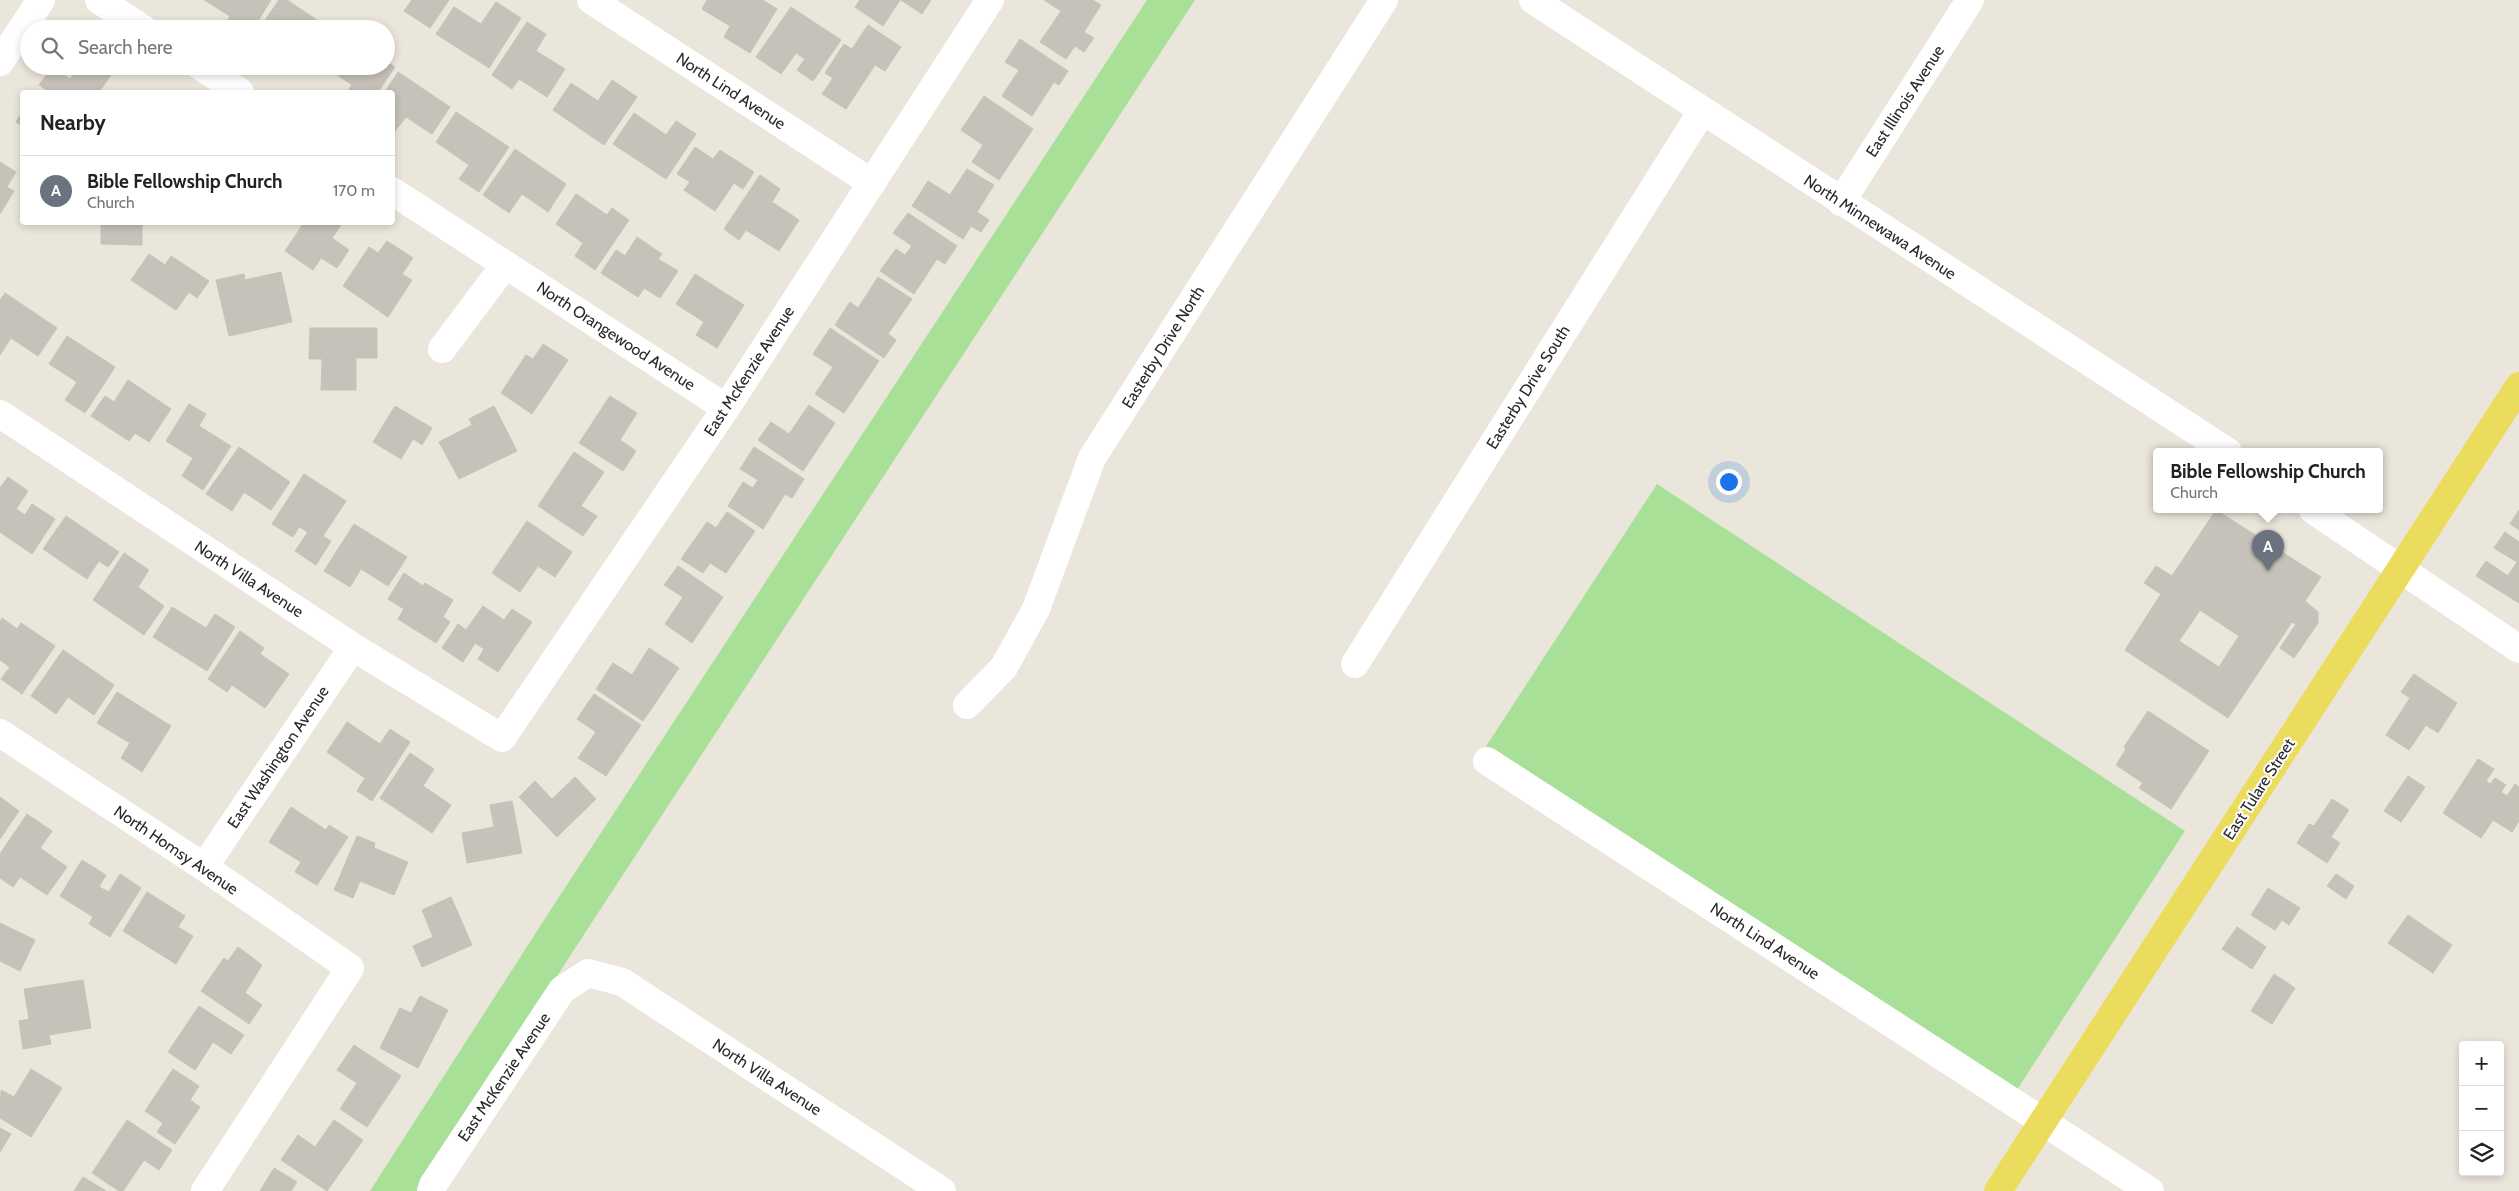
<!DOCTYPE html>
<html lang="en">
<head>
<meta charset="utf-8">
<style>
  :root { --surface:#fff; --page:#f2f2f2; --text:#222; --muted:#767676; --line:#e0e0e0; --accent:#3e4af4 }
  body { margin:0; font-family:Cabin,sans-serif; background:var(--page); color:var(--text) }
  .controls { position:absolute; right:15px; bottom:15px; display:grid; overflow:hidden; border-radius:5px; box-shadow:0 2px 8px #0003 }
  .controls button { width:45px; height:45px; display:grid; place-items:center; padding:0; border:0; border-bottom:1px solid var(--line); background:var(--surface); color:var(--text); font:25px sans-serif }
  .you { position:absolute; left:1728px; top:481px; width:18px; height:18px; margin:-12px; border:4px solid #fff; border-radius:50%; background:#1a73e8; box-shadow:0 0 0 8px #1a73e833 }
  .badge { display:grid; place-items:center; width:32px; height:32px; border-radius:50%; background:var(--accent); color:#fff; font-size:16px; font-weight:700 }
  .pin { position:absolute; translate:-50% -41px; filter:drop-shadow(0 1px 2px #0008) }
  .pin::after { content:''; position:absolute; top:26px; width:18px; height:15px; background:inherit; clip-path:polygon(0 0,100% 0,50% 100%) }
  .popup { position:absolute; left:2153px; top:448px; width:230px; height:65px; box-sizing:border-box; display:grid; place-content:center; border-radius:5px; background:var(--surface); filter:drop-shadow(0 1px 4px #0005); font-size:16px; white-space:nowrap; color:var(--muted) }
  .popup b { font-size:19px; color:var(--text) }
  .popup::after { content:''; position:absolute; left:50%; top:100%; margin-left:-10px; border:10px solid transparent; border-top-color:var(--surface) }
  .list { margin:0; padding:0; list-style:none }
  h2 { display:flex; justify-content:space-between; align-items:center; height:65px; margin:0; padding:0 20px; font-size:21px }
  h2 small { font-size:16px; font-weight:400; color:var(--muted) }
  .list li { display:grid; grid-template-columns:32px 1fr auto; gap:15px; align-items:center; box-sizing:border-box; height:70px; padding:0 20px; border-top:1px solid var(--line) }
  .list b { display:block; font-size:19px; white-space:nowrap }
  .list p { margin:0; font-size:16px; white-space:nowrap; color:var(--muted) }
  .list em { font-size:16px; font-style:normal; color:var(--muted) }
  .icon { flex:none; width:28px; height:28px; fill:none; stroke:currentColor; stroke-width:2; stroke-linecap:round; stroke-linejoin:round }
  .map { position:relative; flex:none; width:2519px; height:1191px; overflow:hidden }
  .search { position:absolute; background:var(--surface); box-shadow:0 2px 8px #0003; left:20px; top:20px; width:375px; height:55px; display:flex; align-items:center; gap:12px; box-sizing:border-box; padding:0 18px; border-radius:28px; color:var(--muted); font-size:19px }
  .panel { position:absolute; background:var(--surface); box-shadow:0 2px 8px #0003; left:20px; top:90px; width:375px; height:135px; border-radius:5px }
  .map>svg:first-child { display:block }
</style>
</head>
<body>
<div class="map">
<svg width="2519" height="1191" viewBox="0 0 2519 1191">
  <rect width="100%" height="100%" fill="#ebe6db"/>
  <path fill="#a8e098" d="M 1147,0 L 1195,0 L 583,936 L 418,1191 L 370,1191 L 555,903 Z
    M 1657,484 L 2185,831 L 2011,1099 L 1483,751 Z"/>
  <path fill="#c6c2ba" stroke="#c6c2b4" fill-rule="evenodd" d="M 204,0 L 271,0 L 253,29 L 229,29 L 224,26 L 230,16 Z
    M 279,0 L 287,0 L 323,24 L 320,29 L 259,29 Z
    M 412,0 L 449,0 L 430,28 L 404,11 Z
    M 707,0 L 763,0 L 777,9 L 750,53 L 724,37 L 730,26 L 702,9 Z
    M 860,0 L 900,0 L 883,26 L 855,7 Z
    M 901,0 L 931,0 L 922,14 Z
    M 1044,0 L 1093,0 L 1101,5 L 1084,32 L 1094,38 L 1084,52 L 1075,46 L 1066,59 L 1040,42 L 1061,11 Z
    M 496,2 L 521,18 L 489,68 L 436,34 L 454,7 L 481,24 Z
    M 791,7 L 841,40 L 813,81 L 797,70 L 805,59 L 796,53 L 781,74 L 756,57 Z
    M 527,22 L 546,34 L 536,51 L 565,69 L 547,97 L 519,79 L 512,89 L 492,75 Z
    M 868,25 L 901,47 L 885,71 L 875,65 L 846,109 L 822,94 L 833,78 L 825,73 L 844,44 L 852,49 Z
    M 1020,39 L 1068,71 L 1059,85 L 1054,82 L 1032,116 L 1002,96 L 1019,70 L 1005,62 Z
    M 386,61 L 395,67 L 378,92 L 347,92 L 352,85 L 333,72 L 337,66 L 386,66 Z
    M 79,66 L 116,68 L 99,92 L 50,92 L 39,85 L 52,67 L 70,79 Z
    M 398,72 L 450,107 L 432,134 L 406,117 L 392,135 L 392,92 L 385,92 Z
    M 612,80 L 637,97 L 604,145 L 553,110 L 571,83 L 598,101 Z
    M 984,96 L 1033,129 L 999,180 L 972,162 L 983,145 L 961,130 Z
    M 22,112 L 22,126 L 16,122 Z
    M 456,112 L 509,147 L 479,192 L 459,179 L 469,165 L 436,142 Z
    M 634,113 L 666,135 L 676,121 L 696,134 L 666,179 L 613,144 Z
    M 695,147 L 713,159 L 720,150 L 754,172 L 743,189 L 734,183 L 715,211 L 684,190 L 690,182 L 677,174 Z
    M 515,149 L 566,184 L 548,212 L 522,194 L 509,213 L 483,195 Z
    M 0,162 L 16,172 L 7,187 L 14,191 L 0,214 Z
    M 967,169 L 994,185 L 977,212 L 989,220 L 981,232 L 971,226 L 963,239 L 912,206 L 928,181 L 950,195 Z
    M 760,175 L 780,189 L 772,202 L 799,220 L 779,251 L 746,230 L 739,240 L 724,229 Z
    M 576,194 L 607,215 L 612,208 L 629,220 L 595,270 L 575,256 L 583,243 L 556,224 Z
    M 908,213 L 957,246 L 945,264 L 937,259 L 914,294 L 880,271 L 896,249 L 905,255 L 912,246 L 893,233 Z
    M 101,222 L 142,222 L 142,245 L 101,244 Z
    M 301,222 L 343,222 L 332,238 L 349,250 L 337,268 L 321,258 L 313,270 L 285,251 L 303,224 Z
    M 637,237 L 662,254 L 658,259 L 678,271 L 660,298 L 644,288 L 638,297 L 601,273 L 616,250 L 625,256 Z
    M 387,241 L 413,258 L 402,274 L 412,280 L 388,317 L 343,286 L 369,247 L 378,253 Z
    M 149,254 L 165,265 L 171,256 L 209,281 L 197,298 L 189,292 L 176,310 L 131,280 Z
    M 281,272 L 292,322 L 229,336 L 216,280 L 244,274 L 245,280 Z
    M 695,274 L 744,305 L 717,348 L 696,335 L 704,322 L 676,304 Z
    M 878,277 L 912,299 L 888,334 L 896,340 L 884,358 L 835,325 L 850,302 L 858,308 Z
    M 5,293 L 57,328 L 38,356 L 11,338 L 0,355 L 0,300 Z
    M 310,328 L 377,328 L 377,358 L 356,358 L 356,390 L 321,390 L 322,359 L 309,359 Z
    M 830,328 L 879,361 L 844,413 L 815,394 L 833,367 L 813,354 Z
    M 67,336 L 115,367 L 85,413 L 65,400 L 77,382 L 49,364 Z
    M 543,344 L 568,360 L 532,414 L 501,393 L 526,355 L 533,359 Z
    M 128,380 L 171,409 L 149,442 L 135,433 L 129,441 L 91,416 L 105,396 L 114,402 Z
    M 610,396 L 637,413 L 620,440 L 636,451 L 623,471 L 579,443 Z
    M 189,404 L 206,414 L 199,426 L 231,446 L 203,490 L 182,476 L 193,458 L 166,441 Z
    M 809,405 L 835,423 L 803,471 L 758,440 L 771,422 L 789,434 Z
    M 395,406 L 432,428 L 422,445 L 413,439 L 401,459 L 373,442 Z
    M 494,406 L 517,451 L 459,479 L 439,442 L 472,425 L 469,419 Z
    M 239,447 L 290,482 L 271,510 L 244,492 L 232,511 L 206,494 Z
    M 754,447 L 804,479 L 792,498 L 785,494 L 763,529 L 728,506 L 743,482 L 753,488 L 758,480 L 740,469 Z
    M 574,452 L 604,472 L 581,506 L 597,516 L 583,536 L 538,506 Z
    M 304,474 L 346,501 L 323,536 L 331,541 L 316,565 L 295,551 L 308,532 L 299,527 L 293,537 L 272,524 Z
    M 8,477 L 28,491 L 16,509 L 25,515 L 32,504 L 55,519 L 32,554 L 0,532 L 0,488 Z
    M 2216,510 L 2321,577 L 2305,601 L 2318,612 L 2318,623 L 2294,658 L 2280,648 L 2296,624 L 2292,622 L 2228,718 L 2125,650 L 2161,594 L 2144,583 L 2156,566 L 2172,576 ZM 2200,610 L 2239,636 L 2219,667 L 2179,641 Z
    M 2519,510 L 2519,530 L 2510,524 Z
    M 727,512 L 755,531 L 726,573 L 710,563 L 703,573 L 681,559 L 707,522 L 716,528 Z
    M 66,516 L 119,552 L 108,567 L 99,561 L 87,579 L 43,549 Z
    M 527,521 L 572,552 L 555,577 L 538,566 L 520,592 L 492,573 Z
    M 354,524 L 407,557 L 388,586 L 361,569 L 350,587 L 324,571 Z
    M 2505,532 L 2519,542 L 2519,603 L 2476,576 L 2486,561 L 2508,576 L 2517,562 L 2494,548 Z
    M 124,553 L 149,570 L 138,587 L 164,606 L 144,635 L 93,600 Z
    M 678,566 L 723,597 L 692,643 L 665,624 L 683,597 L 664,585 Z
    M 404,573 L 423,586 L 425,583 L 453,600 L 443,617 L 450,622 L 436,643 L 398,619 L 404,609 L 388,599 Z
    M 483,606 L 504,620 L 512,609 L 532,622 L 498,672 L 478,659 L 484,649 L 475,643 L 463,662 L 442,648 L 458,624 L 466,630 Z
    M 172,607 L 206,628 L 215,614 L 235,627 L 207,671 L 153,637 Z
    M 2,618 L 17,629 L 21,623 L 55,646 L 22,694 L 1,679 L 10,667 L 0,660 L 0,622 Z
    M 240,631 L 264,648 L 260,654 L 289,674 L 265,708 L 232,685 L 227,692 L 208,679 Z
    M 649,648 L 679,668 L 643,721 L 596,689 L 613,663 L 632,675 Z
    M 63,650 L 114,685 L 94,715 L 68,697 L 56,714 L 31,696 Z
    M 2414,674 L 2457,703 L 2438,733 L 2426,725 L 2409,750 L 2386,735 L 2410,698 L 2401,692 Z
    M 117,692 L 171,726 L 142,772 L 121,758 L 130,743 L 97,723 Z
    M 594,694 L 641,725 L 606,776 L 578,758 L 596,732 L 577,719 Z
    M 2148,711 L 2209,751 L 2171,809 L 2139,788 L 2143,783 L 2116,765 L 2126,749 L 2124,747 Z
    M 347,722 L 380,744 L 390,729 L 410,742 L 372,801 L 357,791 L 365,778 L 327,752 Z
    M 410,753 L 434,769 L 423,786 L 451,805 L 432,833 L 380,798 Z
    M 2478,759 L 2494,769 L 2486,781 L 2490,784 L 2495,778 L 2506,785 L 2501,792 L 2507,796 L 2515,784 L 2519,787 L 2519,821 L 2512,832 L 2493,820 L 2481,838 L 2443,813 Z
    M 2408,776 L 2425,787 L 2401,822 L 2384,811 Z
    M 575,777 L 596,799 L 557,837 L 519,797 L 535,781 L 552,799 Z
    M 0,797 L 19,811 L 0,839 Z
    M 2332,799 L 2349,810 L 2331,837 L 2340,843 L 2327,863 L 2297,843 L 2309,824 L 2314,826 Z
    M 512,801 L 522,853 L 467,863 L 462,833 L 494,827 L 490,805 Z
    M 291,807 L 326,830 L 329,825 L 348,837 L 317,885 L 295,872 L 301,862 L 269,842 Z
    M 27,814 L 52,831 L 40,848 L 67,867 L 47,895 L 20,877 L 13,887 L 0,878 L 0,854 Z
    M 357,836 L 375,843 L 374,848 L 408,862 L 394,895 L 360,881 L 353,898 L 334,890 Z
    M 82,860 L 106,875 L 99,887 L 109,892 L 120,874 L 141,888 L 110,937 L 89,924 L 93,917 L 60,896 Z
    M 2336,874 L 2354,886 L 2346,899 L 2327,886 Z
    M 2268,888 L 2300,908 L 2289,925 L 2282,920 L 2275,930 L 2251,915 Z
    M 147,892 L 185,916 L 178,927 L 193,936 L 176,964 L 123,931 Z
    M 451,897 L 472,945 L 422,967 L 413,946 L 433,937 L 422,910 Z
    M 2408,915 L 2452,945 L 2433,973 L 2388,943 Z
    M 0,923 L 35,940 L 20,971 L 0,961 Z
    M 2237,927 L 2266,947 L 2252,969 L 2222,949 Z
    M 238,947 L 262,965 L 245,993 L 262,1005 L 249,1024 L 201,991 L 224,958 L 228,961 Z
    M 2274,974 L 2295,988 L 2272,1024 L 2251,1011 Z
    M 83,980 L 91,1028 L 49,1035 L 51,1044 L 23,1049 L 19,1021 L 29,1019 L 24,989 Z
    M 420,996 L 448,1010 L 418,1068 L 380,1048 L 400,1008 L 411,1013 Z
    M 199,1006 L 244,1035 L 231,1054 L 213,1042 L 195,1070 L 168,1052 Z
    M 354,1045 L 401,1076 L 367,1127 L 340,1109 L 357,1083 L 337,1070 Z
    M 31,1069 L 62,1088 L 31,1137 L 0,1118 L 1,1090 L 14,1097 Z
    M 173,1069 L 199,1086 L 190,1100 L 200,1107 L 175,1144 L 157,1132 L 163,1123 L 145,1111 Z
    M 127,1120 L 172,1150 L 159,1170 L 144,1160 L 123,1191 L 119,1191 L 92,1173 Z
    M 334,1120 L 363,1140 L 327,1191 L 281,1160 L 298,1135 L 315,1147 Z
    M 0,1128 L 11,1134 L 0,1152 Z
    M 274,1168 L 297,1182 L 291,1191 L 260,1191 Z
    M 83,1177 L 106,1191 L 74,1191 Z"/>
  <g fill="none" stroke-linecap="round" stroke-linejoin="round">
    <path stroke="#fff" stroke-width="28" d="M 99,0 L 143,29
      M 591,0 L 872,183
      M 1533,0 L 2228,452
      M 0,62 L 41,0
      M 200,66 L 240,92
      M 392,191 L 726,408
      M 1841,202 L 1970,0
      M 442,349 L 505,265
      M 0,414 L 353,647 L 502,738 L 726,408 L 990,0
      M 2313,510 L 2519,649
      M 1355,664 L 1702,111
      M 967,705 L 1004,667 L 1036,609 L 1092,458 L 1384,0
      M 0,733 L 204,867 L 350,968 L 205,1191
      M 1487,761 L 2150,1191
      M 204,867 L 353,647
      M 431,1191 L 433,1185 L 562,990 L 588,973 L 622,982 L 942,1191"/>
    <path stroke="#ecdc5e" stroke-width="28" d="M 1998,1191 L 2519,386"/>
  </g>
  <g text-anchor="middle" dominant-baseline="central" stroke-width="4" stroke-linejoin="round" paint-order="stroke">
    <g font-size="16" fill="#292929" stroke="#fff">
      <text transform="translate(731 91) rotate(33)">North Lind Avenue</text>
      <text transform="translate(1905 101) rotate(-57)">East Illinois Avenue</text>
      <text transform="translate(1880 227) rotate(33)">North Minnewawa Avenue</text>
      <text transform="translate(616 336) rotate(33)">North Orangewood Avenue</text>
      <text transform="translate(1163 347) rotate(-58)">Easterby Drive North</text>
      <text transform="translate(749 371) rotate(-57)">East McKenzie Avenue</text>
      <text transform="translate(1528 387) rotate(-58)">Easterby Drive South</text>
      <text transform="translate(249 579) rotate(33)">North Villa Avenue</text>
      <text transform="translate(278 757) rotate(-56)">East Washington Avenue</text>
      <text transform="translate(2259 789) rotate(-57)">East Tulare Street</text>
      <text transform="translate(176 850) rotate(34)">North Homsy Avenue</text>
      <text transform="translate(1765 941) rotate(33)">North Lind Avenue</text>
      <text transform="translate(504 1077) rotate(-56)">East McKenzie Avenue</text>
      <text transform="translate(767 1077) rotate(33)">North Villa Avenue</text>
    </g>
  </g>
</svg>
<div class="controls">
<button>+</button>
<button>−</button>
<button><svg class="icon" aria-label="layers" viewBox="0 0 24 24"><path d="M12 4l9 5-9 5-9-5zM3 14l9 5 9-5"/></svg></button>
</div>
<div class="you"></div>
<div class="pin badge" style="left:2268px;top:571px;background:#6b7280">A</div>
<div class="popup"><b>Bible Fellowship Church</b>Church</div>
<div class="search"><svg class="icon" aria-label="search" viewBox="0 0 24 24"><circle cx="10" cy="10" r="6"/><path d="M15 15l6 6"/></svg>Search here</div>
<section class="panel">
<h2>Nearby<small></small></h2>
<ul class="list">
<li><span class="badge" style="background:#6b7280">A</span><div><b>Bible Fellowship Church</b><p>Church</p></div><em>170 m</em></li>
</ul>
</section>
</div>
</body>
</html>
